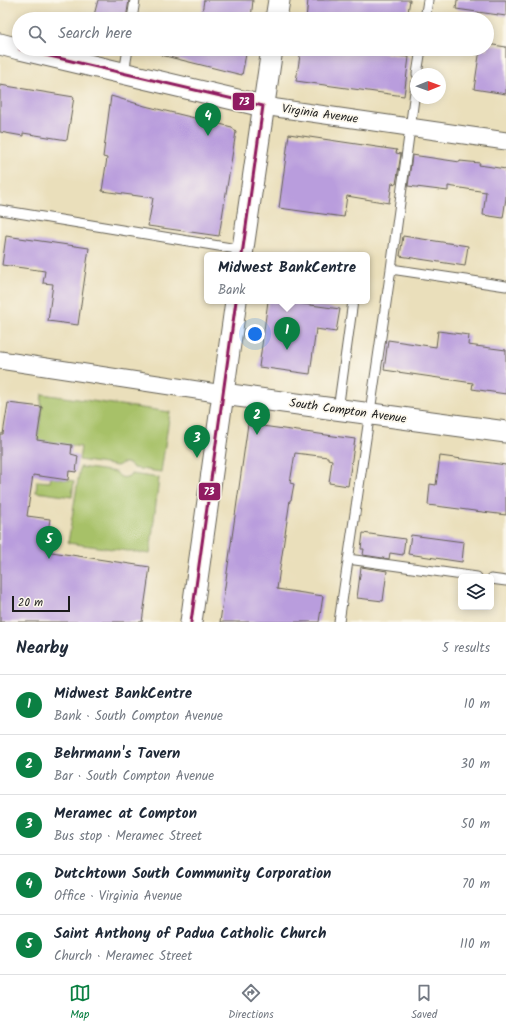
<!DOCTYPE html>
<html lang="en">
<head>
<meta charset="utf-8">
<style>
  :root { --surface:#fff; --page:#f6f6f7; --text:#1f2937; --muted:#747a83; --line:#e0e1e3; --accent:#0b8043 }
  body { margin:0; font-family:Kalam,sans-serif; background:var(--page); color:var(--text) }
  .controls { position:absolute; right:12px; bottom:12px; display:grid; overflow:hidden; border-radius:6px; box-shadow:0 2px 10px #0003 }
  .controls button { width:36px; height:36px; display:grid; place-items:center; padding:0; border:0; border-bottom:1px solid var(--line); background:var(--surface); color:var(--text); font:20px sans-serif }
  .compass { position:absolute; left:410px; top:68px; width:36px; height:36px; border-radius:50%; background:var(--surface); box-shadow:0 2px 10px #0003; rotate:89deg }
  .scale { position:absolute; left:12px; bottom:10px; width:58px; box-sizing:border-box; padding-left:4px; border:2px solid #1c1c1c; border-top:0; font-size:11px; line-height:14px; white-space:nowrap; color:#1c1c1c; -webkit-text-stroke:3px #fbf7ec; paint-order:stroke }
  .you { position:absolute; left:255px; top:334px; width:14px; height:14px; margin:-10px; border:3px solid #fff; border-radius:50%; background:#1a73e8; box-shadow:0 0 0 6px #1a73e833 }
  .badge { display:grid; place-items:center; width:26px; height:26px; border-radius:50%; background:var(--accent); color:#fff; font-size:13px; font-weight:700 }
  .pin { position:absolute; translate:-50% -33px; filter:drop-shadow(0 1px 2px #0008) }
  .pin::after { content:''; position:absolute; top:21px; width:14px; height:12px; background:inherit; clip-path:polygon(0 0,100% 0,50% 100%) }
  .popup { position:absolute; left:204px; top:252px; width:166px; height:52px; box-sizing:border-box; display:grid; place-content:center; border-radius:6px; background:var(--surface); filter:drop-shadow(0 1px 3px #0005); font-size:13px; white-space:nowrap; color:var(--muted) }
  .popup b { font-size:15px; color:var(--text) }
  .popup::after { content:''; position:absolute; left:50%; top:100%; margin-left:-8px; border:8px solid transparent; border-top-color:var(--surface) }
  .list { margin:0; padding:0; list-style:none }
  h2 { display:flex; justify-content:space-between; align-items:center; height:52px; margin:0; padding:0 16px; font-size:17px }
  h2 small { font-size:13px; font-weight:400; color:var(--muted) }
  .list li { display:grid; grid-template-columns:26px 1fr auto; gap:12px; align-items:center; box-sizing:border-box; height:60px; padding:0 16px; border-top:1px solid var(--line) }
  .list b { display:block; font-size:15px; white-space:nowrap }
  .list p { margin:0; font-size:13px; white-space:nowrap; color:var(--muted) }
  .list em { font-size:13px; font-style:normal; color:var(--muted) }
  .icon { flex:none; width:22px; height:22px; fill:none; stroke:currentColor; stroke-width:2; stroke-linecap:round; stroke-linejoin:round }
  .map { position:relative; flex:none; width:506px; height:622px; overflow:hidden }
  .search { position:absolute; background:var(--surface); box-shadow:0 2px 10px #0003; left:12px; right:12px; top:12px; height:44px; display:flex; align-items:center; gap:10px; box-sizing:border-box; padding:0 14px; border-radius:22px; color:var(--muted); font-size:15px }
  .sheet { height:352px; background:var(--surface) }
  nav { display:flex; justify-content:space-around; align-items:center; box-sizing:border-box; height:56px; border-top:1px solid var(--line); background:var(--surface); font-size:11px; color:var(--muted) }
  nav a { display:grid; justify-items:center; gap:2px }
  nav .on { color:var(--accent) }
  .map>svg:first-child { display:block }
</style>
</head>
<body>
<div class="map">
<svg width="506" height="622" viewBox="0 0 506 622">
  <rect width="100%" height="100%" fill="#fbf7ec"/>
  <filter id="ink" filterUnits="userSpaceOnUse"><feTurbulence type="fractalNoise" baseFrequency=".025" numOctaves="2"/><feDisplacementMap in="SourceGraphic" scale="8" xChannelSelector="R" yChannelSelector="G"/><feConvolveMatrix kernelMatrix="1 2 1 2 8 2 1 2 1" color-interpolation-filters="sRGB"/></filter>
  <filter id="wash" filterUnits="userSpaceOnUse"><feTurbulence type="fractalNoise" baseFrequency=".012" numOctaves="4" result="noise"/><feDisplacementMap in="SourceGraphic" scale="16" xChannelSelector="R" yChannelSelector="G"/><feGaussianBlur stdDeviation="0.9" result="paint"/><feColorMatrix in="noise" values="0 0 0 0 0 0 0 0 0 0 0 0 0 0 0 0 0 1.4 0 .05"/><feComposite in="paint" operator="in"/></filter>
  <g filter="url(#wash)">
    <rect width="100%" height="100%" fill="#eadfbb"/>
    <path fill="#a7c168" stroke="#626e42" d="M 42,394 L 170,412 L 161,472 L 133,468 L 131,465 L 127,463 L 123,463 L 117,466 L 79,460 L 81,447 L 37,440 L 42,408 L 41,402 Z
      M 80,467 L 116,472 C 120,479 126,479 131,474 L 159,478 L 150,554 L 68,543 Z
      M 51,477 L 74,481 L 72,497 L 36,492 L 37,481 L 50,482 Z"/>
    <g id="blocks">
      <path fill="#b99ddd" d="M 98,0 L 129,0 L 126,19 L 93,19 Z
        M 204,0 L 253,0 L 251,19 L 201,19 Z
        M 308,0 L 410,0 L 407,19 L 390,19 L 372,16 L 371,19 L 306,19 Z
        M 457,0 L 506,0 L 506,16 L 456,9 Z
        M 487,44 L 506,47 L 506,94 L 474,89 L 480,49 L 487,49 Z
        M 162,49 L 247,49 L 242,75 L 161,55 Z
        M 301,49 L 351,49 L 409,57 L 404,96 L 296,81 Z
        M 0,85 L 74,97 L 67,140 L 23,133 L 23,136 L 0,132 Z
        M 111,96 L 145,106 L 232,127 L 236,132 L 219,236 L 148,226 L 153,198 L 102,191 L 107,158 L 103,157 Z
        M 289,134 L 397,150 L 396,153 L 401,154 L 396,184 L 392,183 L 389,203 L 347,196 L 344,217 L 279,208 Z
        M 412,155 L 460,162 L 460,161 L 480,163 L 479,165 L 506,169 L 506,198 L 503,218 L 483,215 L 486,192 L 448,186 L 448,191 L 408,186 Z
        M 6,236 L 89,248 L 78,325 L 48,321 L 53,284 L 43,283 L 45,271 L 2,265 Z
        M 403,236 L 468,246 L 465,266 L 400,256 Z
        M 268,301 L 281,301 L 340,309 L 336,332 L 316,329 L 310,374 L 259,367 Z
        M 438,331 L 469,335 L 468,345 L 506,350 L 506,394 L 472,389 L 473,383 L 384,370 L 388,340 L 436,347 Z
        M 8,403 L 42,407 L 37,440 L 72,445 L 71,454 L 78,456 L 76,472 L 69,471 L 68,480 L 33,475 L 27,516 L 50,519 L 45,551 L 150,567 L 142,622 L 0,622 L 0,434 L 3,434 Z
        M 248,424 L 355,439 L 348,486 L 329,483 L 332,460 L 328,459 L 328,457 L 295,453 L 290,483 L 294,484 L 291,500 L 290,500 L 277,589 L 323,596 L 319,622 L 220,622 Z
        M 440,456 L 506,465 L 506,515 L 428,505 L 430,484 L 436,485 Z
        M 363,533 L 405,539 L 403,555 L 390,553 L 389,559 L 363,555 L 364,549 L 361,549 Z
        M 411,535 L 464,542 L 462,562 L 408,554 Z
        M 361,567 L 387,571 L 383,601 L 357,598 Z"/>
    </g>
  </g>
  <g filter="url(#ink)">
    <use href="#blocks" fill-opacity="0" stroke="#646054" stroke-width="1"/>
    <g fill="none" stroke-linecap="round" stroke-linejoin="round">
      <g stroke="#646054" stroke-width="11">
        <path id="service" d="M 132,19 L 135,0
          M 425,19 L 428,0
          M 124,73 L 128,49
          M 417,74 L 421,49
          M 0,210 L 243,250
          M 391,269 L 506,286
          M 338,410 L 353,301
          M 348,559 L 477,577
          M 491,579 L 506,581
          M 339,622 L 391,269 L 416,84"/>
      </g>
      <g stroke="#646054" stroke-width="19">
        <path id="minor" d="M 263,106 L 506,141
          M 0,360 L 223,394"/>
      </g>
      <g stroke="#646054" stroke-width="23">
        <path id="tertiary" d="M 276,19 L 279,0
          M 0,44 L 19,49
          M 20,49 L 263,106
          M 242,255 L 272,49
          M 223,394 L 506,432
          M 191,622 L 236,301"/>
      </g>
      <use href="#service" stroke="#fff" stroke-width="9"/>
      <use href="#minor" stroke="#fff" stroke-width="17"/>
      <use href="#tertiary" stroke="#fff" stroke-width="21"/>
      <g stroke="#fbf7ec" stroke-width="6">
        <path id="bus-1" d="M 20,49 L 263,106 L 242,255
          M 191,622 L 236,301"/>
      </g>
      <use href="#bus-1" stroke="#901b61" stroke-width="3"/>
    </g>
  </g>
  <g text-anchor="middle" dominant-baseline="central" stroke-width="3.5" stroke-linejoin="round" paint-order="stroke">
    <g font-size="12" fill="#1c1c1c" stroke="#fbf7ec">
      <text transform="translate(320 114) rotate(8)">Virginia Avenue</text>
      <text transform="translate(348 411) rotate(8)">South Compton Avenue</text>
    </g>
  </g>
  <g stroke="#fbf7ec" stroke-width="1.5">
    <rect x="232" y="92" width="23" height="19" rx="4" fill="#901b61"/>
    <rect x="198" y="482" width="23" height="19" rx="4" fill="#901b61"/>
  </g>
  <g font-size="11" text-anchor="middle" font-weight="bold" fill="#fff">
    <text x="244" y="105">73</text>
    <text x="209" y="495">73</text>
  </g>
</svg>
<div class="controls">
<button><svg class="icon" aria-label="layers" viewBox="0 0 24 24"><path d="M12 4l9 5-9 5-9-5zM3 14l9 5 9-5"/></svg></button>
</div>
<svg class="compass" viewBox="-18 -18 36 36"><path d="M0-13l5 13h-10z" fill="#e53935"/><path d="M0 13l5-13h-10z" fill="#747a83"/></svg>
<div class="scale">20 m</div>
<div class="you"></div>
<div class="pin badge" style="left:287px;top:350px">1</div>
<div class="popup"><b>Midwest BankCentre</b>Bank</div>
<div class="pin badge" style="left:257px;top:435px">2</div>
<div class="pin badge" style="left:197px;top:458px">3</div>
<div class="pin badge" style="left:208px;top:136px">4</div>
<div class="pin badge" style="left:49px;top:559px">5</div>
<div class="search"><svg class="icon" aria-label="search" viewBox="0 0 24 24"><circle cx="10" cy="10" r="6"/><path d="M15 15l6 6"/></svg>Search here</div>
</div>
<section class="sheet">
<h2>Nearby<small>5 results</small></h2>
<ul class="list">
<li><span class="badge">1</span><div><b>Midwest BankCentre</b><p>Bank · South Compton Avenue</p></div><em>10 m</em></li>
<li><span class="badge">2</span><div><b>Behrmann's Tavern</b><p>Bar · South Compton Avenue</p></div><em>30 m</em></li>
<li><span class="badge">3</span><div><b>Meramec at Compton</b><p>Bus stop · Meramec Street</p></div><em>50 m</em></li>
<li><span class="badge">4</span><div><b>Dutchtown South Community Corporation</b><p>Office · Virginia Avenue</p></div><em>70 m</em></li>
<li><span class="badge">5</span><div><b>Saint Anthony of Padua Catholic Church</b><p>Church · Meramec Street</p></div><em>110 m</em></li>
</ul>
</section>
<nav>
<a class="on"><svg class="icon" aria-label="map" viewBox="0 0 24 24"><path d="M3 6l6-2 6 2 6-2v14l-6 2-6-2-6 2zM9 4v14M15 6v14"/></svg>Map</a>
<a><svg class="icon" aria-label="directions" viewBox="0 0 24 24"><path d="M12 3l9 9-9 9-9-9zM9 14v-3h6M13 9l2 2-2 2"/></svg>Directions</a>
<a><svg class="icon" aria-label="saved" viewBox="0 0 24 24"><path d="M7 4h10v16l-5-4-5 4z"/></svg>Saved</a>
</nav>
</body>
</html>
